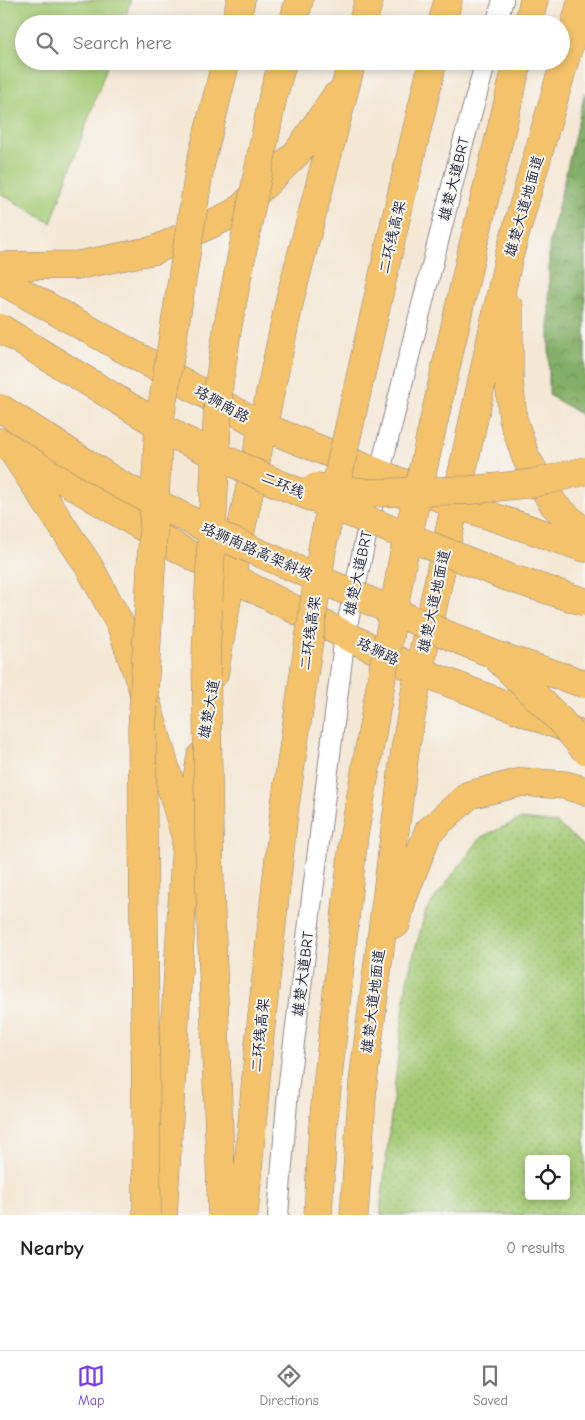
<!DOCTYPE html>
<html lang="en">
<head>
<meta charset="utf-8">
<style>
  :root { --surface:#fff; --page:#f6f6f6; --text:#202124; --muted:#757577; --line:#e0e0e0; --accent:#7c3aed }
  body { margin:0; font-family:"Comic Neue","LXGW WenKai TC",sans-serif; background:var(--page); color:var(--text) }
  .controls { position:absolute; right:15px; bottom:15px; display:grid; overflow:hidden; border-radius:5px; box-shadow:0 2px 8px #0003 }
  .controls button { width:45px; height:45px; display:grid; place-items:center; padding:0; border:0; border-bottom:1px solid var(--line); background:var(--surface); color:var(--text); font:25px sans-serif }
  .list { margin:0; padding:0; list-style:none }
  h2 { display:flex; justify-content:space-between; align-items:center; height:65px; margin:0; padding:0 20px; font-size:21px }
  h2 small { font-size:16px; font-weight:400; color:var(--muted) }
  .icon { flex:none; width:28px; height:28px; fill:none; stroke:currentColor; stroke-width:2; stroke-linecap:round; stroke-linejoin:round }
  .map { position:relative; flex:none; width:585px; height:1215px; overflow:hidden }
  .search { position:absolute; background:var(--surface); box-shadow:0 2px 8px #0003; left:15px; right:15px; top:15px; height:55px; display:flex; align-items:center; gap:12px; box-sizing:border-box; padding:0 18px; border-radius:28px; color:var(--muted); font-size:19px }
  .sheet { height:135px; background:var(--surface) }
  nav { display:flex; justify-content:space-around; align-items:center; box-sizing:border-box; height:70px; border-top:1px solid var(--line); background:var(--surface); font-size:14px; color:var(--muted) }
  nav a { display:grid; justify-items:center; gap:2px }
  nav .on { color:var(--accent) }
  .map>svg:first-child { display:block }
</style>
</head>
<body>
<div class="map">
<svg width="585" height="1215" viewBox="0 0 585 1215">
  <defs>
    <pattern id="grass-dots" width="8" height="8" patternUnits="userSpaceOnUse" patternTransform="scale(1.25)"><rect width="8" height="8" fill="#a5cb76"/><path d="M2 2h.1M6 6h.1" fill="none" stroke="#8eae67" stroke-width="1.8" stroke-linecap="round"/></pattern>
    <pattern id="forest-crowns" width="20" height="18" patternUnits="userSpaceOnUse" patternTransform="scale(1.25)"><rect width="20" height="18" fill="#84af67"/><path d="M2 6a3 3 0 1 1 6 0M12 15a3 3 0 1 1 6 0" fill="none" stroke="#6c8e56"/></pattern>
  </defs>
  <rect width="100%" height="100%" fill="#f6f6f2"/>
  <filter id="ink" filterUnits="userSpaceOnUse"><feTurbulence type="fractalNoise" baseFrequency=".02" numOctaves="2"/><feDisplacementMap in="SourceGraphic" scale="10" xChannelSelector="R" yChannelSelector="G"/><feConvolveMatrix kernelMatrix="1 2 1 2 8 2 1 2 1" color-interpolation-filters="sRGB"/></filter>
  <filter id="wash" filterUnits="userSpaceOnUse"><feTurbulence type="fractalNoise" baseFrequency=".0096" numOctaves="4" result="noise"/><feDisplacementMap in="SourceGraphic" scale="20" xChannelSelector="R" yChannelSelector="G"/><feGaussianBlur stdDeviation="1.12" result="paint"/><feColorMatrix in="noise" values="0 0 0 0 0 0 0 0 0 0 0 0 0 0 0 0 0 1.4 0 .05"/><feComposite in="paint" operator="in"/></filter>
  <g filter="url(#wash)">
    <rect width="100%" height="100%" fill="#f4e7d4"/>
    <path fill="url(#grass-dots)" stroke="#647658" fill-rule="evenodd" d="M 521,819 L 557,823 L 585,847 L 585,1215 L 381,1215 L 381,1203 L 407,979 L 426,910 L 481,837 ZM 529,1159 L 566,1159 L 566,1196 L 529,1196 Z"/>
    <path fill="url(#forest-crowns)" stroke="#536851" d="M 585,92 L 585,417 L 549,395 L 549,245 Z"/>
    <path fill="#a5cb76" stroke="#647658" d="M 0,0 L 131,0 L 123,24 L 24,24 L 24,61 L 109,61 L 51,223 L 0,193 Z"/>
  </g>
  <g filter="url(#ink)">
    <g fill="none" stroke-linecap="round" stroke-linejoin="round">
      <g stroke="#8b8488" stroke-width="22">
        <path id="lane" d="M 496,24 L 503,0
          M 278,1215 L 288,1090 L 345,635 L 379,475 L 463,143 L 486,61"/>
      </g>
      <g stroke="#8b8488" stroke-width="29">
        <path id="primary" d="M 362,24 L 369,0
          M 0,266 L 79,265 L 155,250 L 237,212 L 297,153 L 336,96
          M 0,280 L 262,426 L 455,504 L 585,548
          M 509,308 L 509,380 L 513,419 L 526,458 L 554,505 L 585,533
          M 0,442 L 176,547 L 231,577 L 345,635 L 419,671 L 573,731
          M 14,453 L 90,568 L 121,626 L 142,687 L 185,835
          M 214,674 L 231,577 L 290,299 L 352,61
          M 396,924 L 402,900 L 428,832 L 469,795 L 522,782 L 565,785 L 585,791
          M 163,1215 L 186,841 L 201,756
          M 354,1215 L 363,1082 L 405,751 L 419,671 L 509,256 L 582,0"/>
      </g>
      <g stroke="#8b8488" stroke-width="29">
        <path id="highway" d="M 235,24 L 241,0
          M 293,24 L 299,0
          M 442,24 L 448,0
          M 528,24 L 534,0"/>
      </g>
      <use href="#lane" stroke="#fff" stroke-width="20"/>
      <use href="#primary" stroke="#f3c26a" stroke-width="28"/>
      <use href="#highway" stroke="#f3c26a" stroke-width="28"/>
      <g stroke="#8b8488" stroke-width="29" stroke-linecap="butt">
        <path id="highway-bridge" d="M 0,328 L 182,439 L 274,482 L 507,577 L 585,602
          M 0,408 L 119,484 L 225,538 L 464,642 L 493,654 L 585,684
          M 316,487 L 370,493 L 471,490 L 534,483 L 585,471
          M 497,658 L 560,720 L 585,750
          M 147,1215 L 142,729 L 159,425 L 200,166 L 226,61
          M 222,1215 L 210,890 L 206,655 L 219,383 L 228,325 L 273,96 L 283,61
          M 244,1215 L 259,1044 L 284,812 L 323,543 L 396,218 L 433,61
          M 318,1215 L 323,1125 L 354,835 L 402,563 L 473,246 L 518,61"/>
      </g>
      <use href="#highway-bridge" stroke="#f3c26a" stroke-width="28"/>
    </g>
  </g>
  <g text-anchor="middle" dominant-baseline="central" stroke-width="4" stroke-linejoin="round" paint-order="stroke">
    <g font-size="15" fill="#22223b" stroke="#f6f6f2">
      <text transform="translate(454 179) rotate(-76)">雄楚大道BRT</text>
      <text transform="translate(524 206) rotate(-74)">雄楚大道地面道</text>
      <text transform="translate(392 237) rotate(-77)">二环线高架</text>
      <text transform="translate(222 404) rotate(29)">珞狮南路</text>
      <text transform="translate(283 485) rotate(23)">二环线</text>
      <text transform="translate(257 551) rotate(24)">珞狮南路高架斜坡</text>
      <text transform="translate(358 573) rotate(-78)">雄楚大道BRT</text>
      <text transform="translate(434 601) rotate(-78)">雄楚大道地面道</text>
      <text transform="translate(310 633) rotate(-82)">二环线高架</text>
      <text transform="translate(378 651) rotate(26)">珞狮路</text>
      <text transform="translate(209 709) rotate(-80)">雄楚大道</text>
      <text transform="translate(303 974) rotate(-83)">雄楚大道BRT</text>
      <text transform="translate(373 1001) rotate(-83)">雄楚大道地面道</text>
      <text transform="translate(260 1035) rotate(-84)">二环线高架</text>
    </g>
  </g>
</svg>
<div class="controls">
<button><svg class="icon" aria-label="locate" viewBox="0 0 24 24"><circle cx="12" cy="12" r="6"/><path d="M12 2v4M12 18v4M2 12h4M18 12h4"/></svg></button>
</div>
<div class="search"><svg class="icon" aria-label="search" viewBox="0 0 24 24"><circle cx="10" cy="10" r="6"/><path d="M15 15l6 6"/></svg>Search here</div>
</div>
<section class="sheet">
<h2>Nearby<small>0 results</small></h2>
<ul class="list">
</ul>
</section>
<nav>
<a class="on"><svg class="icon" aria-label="map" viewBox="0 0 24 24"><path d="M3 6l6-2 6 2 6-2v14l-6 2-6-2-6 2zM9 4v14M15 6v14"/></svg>Map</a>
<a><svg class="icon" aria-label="directions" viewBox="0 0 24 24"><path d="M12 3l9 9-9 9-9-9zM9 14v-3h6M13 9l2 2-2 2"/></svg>Directions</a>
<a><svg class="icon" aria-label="saved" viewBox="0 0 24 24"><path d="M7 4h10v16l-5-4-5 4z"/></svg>Saved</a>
</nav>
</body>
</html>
